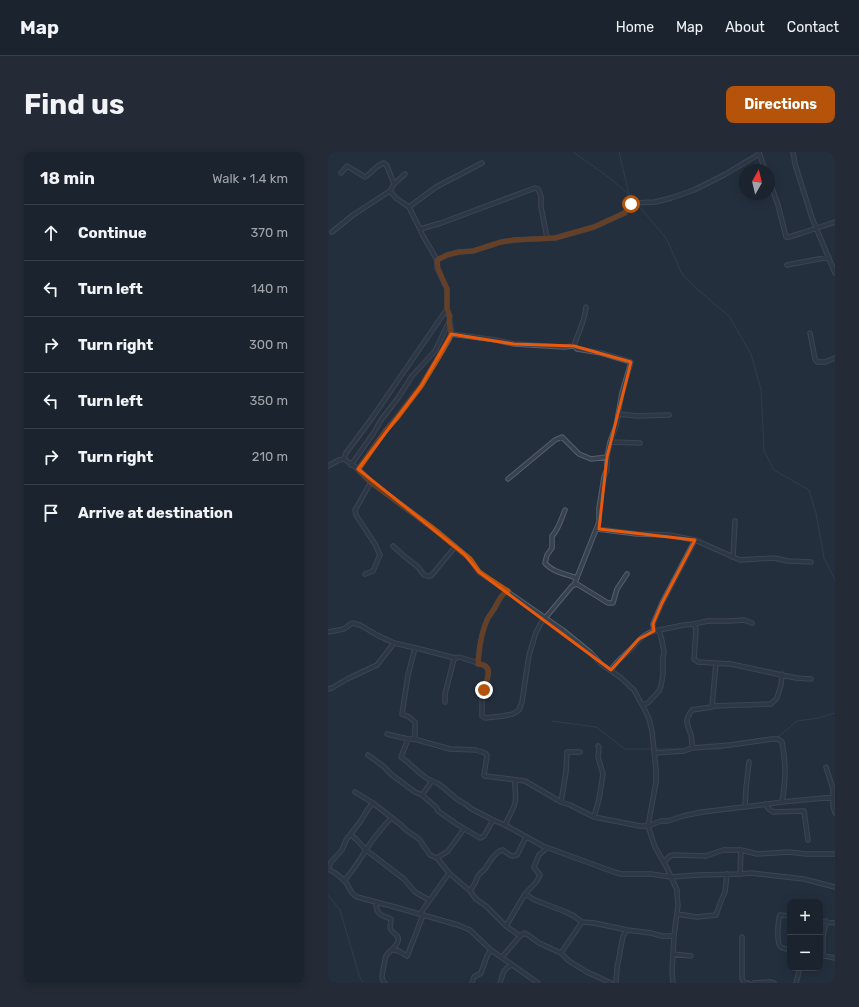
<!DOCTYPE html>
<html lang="en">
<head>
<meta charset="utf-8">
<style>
  :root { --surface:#1b232e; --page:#242b36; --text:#f1f3f6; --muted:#a0a4aa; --line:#39404a; --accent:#b45309 }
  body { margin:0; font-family:Rubik,sans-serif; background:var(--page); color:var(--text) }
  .controls { position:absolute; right:12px; bottom:12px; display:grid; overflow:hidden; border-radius:8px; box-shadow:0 2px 10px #0003 }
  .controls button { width:36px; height:36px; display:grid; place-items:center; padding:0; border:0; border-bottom:1px solid var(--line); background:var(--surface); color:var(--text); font:20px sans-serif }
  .compass { position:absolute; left:411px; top:12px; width:36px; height:36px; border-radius:50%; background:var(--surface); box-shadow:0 2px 10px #0003; rotate:8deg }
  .stop { position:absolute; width:12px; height:12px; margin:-9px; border:3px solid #b45309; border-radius:50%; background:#fff }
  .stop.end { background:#b45309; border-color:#fff; box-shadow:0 1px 4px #0008 }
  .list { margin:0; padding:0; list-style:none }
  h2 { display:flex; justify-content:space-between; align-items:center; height:52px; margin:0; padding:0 16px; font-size:17px }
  h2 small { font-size:13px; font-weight:400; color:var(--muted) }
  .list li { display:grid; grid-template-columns:26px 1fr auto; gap:12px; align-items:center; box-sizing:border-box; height:56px; padding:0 16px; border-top:1px solid var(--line) }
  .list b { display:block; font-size:15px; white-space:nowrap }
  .list em { font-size:13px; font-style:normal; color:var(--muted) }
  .icon { flex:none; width:22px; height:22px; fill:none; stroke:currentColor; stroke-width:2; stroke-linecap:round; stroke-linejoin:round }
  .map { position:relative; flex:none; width:507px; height:831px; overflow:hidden; border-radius:8px }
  header { display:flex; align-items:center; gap:24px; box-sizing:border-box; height:56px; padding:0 20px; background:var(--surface); border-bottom:1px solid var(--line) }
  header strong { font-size:19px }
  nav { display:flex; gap:22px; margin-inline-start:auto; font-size:14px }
  .intro { display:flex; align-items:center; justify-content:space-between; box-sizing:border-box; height:96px; padding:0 24px }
  h1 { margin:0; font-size:28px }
  .button { padding:10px 18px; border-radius:8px; background:var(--accent); color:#fff; font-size:14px; font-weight:700 }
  main { display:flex; gap:24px; padding:0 24px }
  aside { flex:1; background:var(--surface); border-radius:8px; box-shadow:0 2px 10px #0003 }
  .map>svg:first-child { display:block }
</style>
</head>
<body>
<header>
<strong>Map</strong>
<nav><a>Home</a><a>Map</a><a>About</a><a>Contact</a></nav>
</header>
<div class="intro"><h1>Find us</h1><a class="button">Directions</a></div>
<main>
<aside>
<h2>18 min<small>Walk · 1.4 km</small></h2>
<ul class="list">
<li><svg class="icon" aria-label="ahead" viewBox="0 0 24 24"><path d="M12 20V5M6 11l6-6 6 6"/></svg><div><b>Continue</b></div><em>370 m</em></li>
<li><svg class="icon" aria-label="left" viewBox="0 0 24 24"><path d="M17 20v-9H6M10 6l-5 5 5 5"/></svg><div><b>Turn left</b></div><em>140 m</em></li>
<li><svg class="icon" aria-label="right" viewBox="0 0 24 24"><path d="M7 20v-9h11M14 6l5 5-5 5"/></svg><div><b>Turn right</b></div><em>300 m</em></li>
<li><svg class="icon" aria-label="left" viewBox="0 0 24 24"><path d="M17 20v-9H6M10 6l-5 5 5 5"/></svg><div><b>Turn left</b></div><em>350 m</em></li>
<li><svg class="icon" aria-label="right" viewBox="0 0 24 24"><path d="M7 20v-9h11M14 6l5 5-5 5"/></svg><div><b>Turn right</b></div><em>210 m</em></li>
<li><svg class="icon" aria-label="arrive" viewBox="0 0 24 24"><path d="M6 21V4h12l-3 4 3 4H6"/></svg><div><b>Arrive at destination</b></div></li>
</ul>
</aside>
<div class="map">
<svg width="507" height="831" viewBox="0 0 507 831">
  <rect width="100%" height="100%" fill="#242f3e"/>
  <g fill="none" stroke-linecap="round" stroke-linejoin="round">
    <path stroke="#394c67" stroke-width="1" d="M 245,0 C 265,14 291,31 307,49
      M 291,0 L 301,42
      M 309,52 L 338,86 L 354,122 L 370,138 L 401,164 L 423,202 L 433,237 L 436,299 L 446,318 L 481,338 L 488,361 L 496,406 L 507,428
      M 224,569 L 268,575 L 297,597 L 324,597
      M 449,586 L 469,569 L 491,566 L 507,561
      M 440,589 L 447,588
      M 327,597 L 354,597
      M 371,597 L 391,597 L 401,595
      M 0,743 L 12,758 L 31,823 L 35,831"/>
    <g stroke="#565f6c" stroke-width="5.5">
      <path id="minor" d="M 431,0 L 437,18
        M 465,0 L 467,12 L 484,66 L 507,121
        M 13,21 L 19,14 L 37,25 C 44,21 48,13 56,11 L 59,14 L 66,32
        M 77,22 L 66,32 L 62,39 L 68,46 L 81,55 L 92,77
        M 441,28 L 450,53 L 458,85 L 461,85 L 474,81 L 507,70
        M 81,55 L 108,35 L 154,11
        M 4,80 L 25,63 L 62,39
        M 109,108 L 94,82 L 92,77 L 113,71 L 207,36 L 210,37 L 213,44 L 213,55 L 219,86
        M 459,113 L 501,105
        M 482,181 L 487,207 L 489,210 L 497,210 L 507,206
        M 123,182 L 168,188 L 186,192 L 236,195 L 246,194 C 250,181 257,169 258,155
        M 290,262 L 309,264 L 341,263
        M 282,290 L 312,291
        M 16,307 L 18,301 L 44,266 L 119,157 L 119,137 L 109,116 L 109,108 L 119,103 L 131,100 L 145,99 L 173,90 L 186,88 L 227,86 L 266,75 L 297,61 L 303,52 L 306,51 L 327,50 L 343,46 L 366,38 L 396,23 L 431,2
        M 23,313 L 45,282 L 53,268 L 70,246 L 84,224 L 107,199 L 121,170
        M 0,314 L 11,308 L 16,307 L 30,317 L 43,330 L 111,381 L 142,407 L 151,420 L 236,479 L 263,501 L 273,512 L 292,525 L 306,538 L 318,560 L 321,567 L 324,579 L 328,618 L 328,630 L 320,674 L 327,695 L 339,716 L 349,738 L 349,743 L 350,753 L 346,784 L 344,820 L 345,831
        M 30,317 L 58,278 L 69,265 L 93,234 L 120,189 C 121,187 122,185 123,183 C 124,179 121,162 119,157
        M 180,327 L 227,288 L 234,285 L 251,302 L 263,307 L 279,305
        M 237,358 C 233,367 231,377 224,384 L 224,396 L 219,403 L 217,411 C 224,420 238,422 249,426
        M 269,377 L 309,382 L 341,383 L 367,388 L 412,408 L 446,406 L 460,409 L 483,410
        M 65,394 L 76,404 L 90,415 L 96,423 L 99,424 L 103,424 L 127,395
        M 405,405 L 407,369
        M 37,422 L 45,419 L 52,403 L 47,392 L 28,363 L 27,358 L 43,330
        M 246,433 L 271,370 L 271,356 L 276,325 L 279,317 L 279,305 L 282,290 L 288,274 L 294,241 L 303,210 L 273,201 L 249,197 L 246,194
        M 180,439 C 172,443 171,449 167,456 C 165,459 162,463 160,466 C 153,480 151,497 150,512 C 169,513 156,534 154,545 C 154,548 154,560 154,564 L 157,566 L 175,564 L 185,562 L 191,558 L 194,550 L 201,503 L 208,480 L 213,471 L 244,434 L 249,432 L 280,451 L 285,451 L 289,437 L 299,422
        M 366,472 L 368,477 L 366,507 L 370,510 L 403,512 L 468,526 L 483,527
        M 331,478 L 356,473 L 366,472 L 380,469 L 402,469 L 416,468 L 424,471
        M 326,479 L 325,472 L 334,451 L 367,388
        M 0,480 L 16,477 L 24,471 L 32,473 L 49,483 L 66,491 L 92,497 L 127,506
        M 87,496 L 80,523 L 74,562 L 81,565 L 87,570 L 87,587
        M 283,518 C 288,509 296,504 303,497 C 312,487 317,480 331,478 L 334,489 L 336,500 L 335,505 L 335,522 L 333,534 L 331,539 L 320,551 L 314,553
        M 0,537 L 4,536 L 19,527 L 49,513 L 66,491
        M 117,550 L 117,542 L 126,507 L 131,505 L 147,510 L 150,512
        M 384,554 L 443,552 L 449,546 L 453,533 L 454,522
        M 59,582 L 80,587 L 86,587 L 122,597 L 148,598 L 157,601 L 159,603 L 156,623 L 157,624 L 197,629 L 233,650 L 242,653 L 266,665 L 312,674 L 320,674 L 333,669 L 340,669 L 355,664 L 374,660 L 424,654 L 454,650 L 507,645
        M 80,587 L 73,605 C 83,612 90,621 100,627 C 103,629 106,629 109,631 C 116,635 122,642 129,647 C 133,650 139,652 142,656 L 165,668 L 177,673 L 215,694 L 286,720 L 293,722 L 323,722 L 343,725 L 370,723 L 412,722 L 423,721 L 476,727 L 507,735
        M 364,596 L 402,593 L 444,587 L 450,587 L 454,590 C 458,612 458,627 454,650
        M 326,601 L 356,599 L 364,596 C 364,592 364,587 363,583 C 359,571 356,569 364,558 L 384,555 L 384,554 L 388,511
        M 40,603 L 55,614 L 64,623 L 87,640 L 94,643 L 108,655 L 110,659 L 127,671 L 152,686 L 156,684 L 165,668
        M 498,615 L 505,637 L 505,654 L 507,661
        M 27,640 L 45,651 L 73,673 L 78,678 L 91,687 L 102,703 L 109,706 L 121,721 L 142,739 L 148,747 L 158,754 L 178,774 L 192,784
        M 94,643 L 104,629
        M 233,650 L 238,620 L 239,600 L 252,600
        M 437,652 L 441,657 L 445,660 L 476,659 L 480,688
        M 417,655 L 418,636 L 421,610
        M 266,665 L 271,647 L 275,622 L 270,605 L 271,595 L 270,594
        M 177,673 C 180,666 185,658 187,651 C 189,643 186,636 187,628
        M 23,683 L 28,687 L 38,698 L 76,727 L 87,740 L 101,748
        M 109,706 L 120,699 L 136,677
        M 336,710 L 342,704 L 347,703 L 378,704 L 395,698 L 413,698 L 429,702 L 461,700 L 478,702 L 507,702
        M 0,717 C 7,720 14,726 19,732 C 22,737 23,742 29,745 L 67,755 L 130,773 L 142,778 L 163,798
        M 0,717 L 3,710 L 14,698 L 18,688 L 32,670 L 40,657 L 45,651
        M 412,722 L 413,698
        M 16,729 C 25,719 31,709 38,698 C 45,686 54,676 63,666
        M 142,739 C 146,734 148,730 150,724 C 152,721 155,719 157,717 C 162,710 166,700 175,698 C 180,701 182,706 189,703 L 198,685
        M 197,742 L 207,748 L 238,760 L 246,764 L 254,770 L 266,771 L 299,778 L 323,781 L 334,784 L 346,784
        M 48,750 C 48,763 53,763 63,767 C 63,770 62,774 62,776 C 64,782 72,782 70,789 C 68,797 61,798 58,804 C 57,806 54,823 54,825 C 54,828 55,829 57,831
        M 92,762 L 121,721
        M 349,762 L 369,765 L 388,763 L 393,749 L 397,740 L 399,722
        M 462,764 L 452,763 C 450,768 448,792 453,795 C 455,797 459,797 462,797
        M 492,769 L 507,771
        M 178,774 L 197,742 L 209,729 L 212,723 L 206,715 L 211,703 L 219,696
        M 414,785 L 414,826 L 416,831 L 420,831
        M 65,798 L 71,799 L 79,804 L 80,802 L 95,763
        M 233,801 L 254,770
        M 345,802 L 363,804
        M 492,803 L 507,806
        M 495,804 L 495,785 L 498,769
        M 174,805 L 192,784 L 196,781 L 200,783 L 211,791 L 233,801 L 241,809 L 259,820 L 283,831
        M 144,831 L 146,825 L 153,821 L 159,804 L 163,798 L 210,831
        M 172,831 C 175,822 175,816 184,813
        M 288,831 L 289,816 L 295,784 L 299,778
        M 426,831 L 442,830 L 446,831
        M 468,831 L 472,816"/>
    </g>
    <use href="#minor" stroke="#38414e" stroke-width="3.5"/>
  </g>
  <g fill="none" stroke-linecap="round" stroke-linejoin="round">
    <path stroke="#b45309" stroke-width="5" d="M 156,538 C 158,527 168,513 150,512 C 151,497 153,480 160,466 C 162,462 166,458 168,453 C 172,447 173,442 180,439 L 151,420 L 142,407 L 137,403 L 102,374 L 42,330 L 30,318 L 58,278 L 69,266 L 93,234 L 112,203 L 123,182 L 121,170 L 122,164 L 119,157 L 119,137 L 110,116 L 109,108 L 119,103 L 131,100 L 145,99 L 173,90 L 186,88 L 227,86 L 266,75 L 296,61 L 303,52"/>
  </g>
  <path d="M0 0H507V831H0ZM 123,182 L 186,192 L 246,194 L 303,210 L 279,305 L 271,377 L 367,388 L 334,451 L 325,472 L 326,479 L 311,487 L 283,518 L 151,420 L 137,403 L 30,317 L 93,234 Z" fill="#242f3e" fill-opacity=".55" fill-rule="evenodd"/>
  <path fill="none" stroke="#e8590c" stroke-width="3" stroke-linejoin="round" d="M 123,182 L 186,192 L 246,194 L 303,210 L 279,305 L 271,377 L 367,388 L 334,451 L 325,472 L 326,479 L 311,487 L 283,518 L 151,420 L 137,403 L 30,317 L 93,234 Z"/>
</svg>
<div class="controls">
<button>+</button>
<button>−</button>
</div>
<svg class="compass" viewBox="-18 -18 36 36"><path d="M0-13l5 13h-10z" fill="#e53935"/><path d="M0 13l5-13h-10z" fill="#a0a4aa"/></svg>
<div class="stop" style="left:303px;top:52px"></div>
<div class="stop end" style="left:156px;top:538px"></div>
</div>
</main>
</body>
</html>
